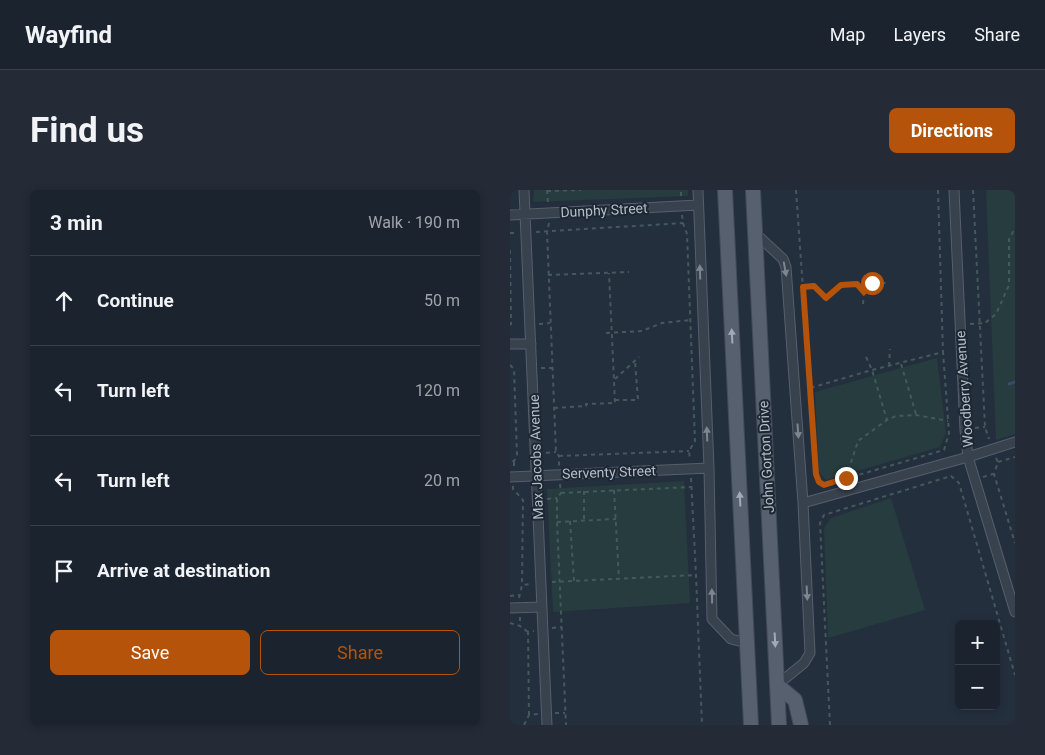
<!DOCTYPE html>
<html lang="en">
<head>
<meta charset="utf-8">
<style>
  :root { --surface:#1b232e; --page:#242b36; --text:#f1f3f6; --muted:#a0a4aa; --line:#39404a; --accent:#b45309 }
  body { margin:0; font-family:Roboto,sans-serif; background:var(--page); color:var(--text) }
  .controls { position:absolute; right:15px; bottom:15px; display:grid; overflow:hidden; border-radius:8px; box-shadow:0 2px 8px #0003 }
  .controls button { width:45px; height:45px; display:grid; place-items:center; padding:0; border:0; border-bottom:1px solid var(--line); background:var(--surface); color:var(--text); font:25px sans-serif }
  .stop { position:absolute; width:15px; height:15px; margin:-11px; border:4px solid #b45309; border-radius:50%; background:#fff }
  .stop.end { background:#b45309; border-color:#fff; box-shadow:0 1px 5px #0008 }
  .list { margin:0; padding:0; list-style:none }
  h2 { display:flex; justify-content:space-between; align-items:center; height:65px; margin:0; padding:0 20px; font-size:21px }
  h2 small { font-size:16px; font-weight:400; color:var(--muted) }
  .list li { display:grid; grid-template-columns:32px 1fr auto; gap:15px; align-items:center; box-sizing:border-box; height:90px; padding:0 20px; border-top:1px solid var(--line) }
  .list b { display:block; font-size:19px; white-space:nowrap }
  .list em { font-size:16px; font-style:normal; color:var(--muted) }
  .actions { display:flex; gap:10px; padding:15px 20px }
  .actions a { flex:1; padding:11px 0; border:1px solid var(--accent); border-radius:8px; text-align:center; font-size:18px; color:var(--accent) }
  .actions .main { background:var(--accent); color:#fff }
  .icon { flex:none; width:28px; height:28px; fill:none; stroke:currentColor; stroke-width:2; stroke-linecap:round; stroke-linejoin:round }
  .map { position:relative; flex:none; width:505px; height:535px; overflow:hidden; border-radius:8px }
  header { display:flex; align-items:center; gap:30px; box-sizing:border-box; height:70px; padding:0 25px; background:var(--surface); border-bottom:1px solid var(--line) }
  header strong { font-size:24px }
  nav { display:flex; gap:28px; margin-inline-start:auto; font-size:18px }
  .intro { display:flex; align-items:center; justify-content:space-between; box-sizing:border-box; height:120px; padding:0 30px }
  h1 { margin:0; font-size:35px }
  .button { padding:12px 22px; border-radius:8px; background:var(--accent); color:#fff; font-size:18px; font-weight:700 }
  main { display:flex; gap:30px; padding:0 30px }
  aside { flex:1; background:var(--surface); border-radius:8px; box-shadow:0 2px 8px #0003 }
  .map>svg:first-child { display:block }
</style>
</head>
<body>
<header>
<strong>Wayfind</strong>
<nav><a>Map</a><a>Layers</a><a>Share</a></nav>
</header>
<div class="intro"><h1>Find us</h1><a class="button">Directions</a></div>
<main>
<aside>
<h2>3 min<small>Walk · 190 m</small></h2>
<ul class="list">
<li><svg class="icon" aria-label="ahead" viewBox="0 0 24 24"><path d="M12 20V5M6 11l6-6 6 6"/></svg><div><b>Continue</b></div><em>50 m</em></li>
<li><svg class="icon" aria-label="left" viewBox="0 0 24 24"><path d="M17 20v-9H6M10 6l-5 5 5 5"/></svg><div><b>Turn left</b></div><em>120 m</em></li>
<li><svg class="icon" aria-label="left" viewBox="0 0 24 24"><path d="M17 20v-9H6M10 6l-5 5 5 5"/></svg><div><b>Turn left</b></div><em>20 m</em></li>
<li><svg class="icon" aria-label="arrive" viewBox="0 0 24 24"><path d="M6 21V4h12l-3 4 3 4H6"/></svg><div><b>Arrive at destination</b></div></li>
</ul>
<div class="actions"><a class="main">Save</a><a>Share</a></div>
</aside>
<div class="map">
<svg width="505" height="535" viewBox="0 0 505 535">
  <rect width="100%" height="100%" fill="#242f3e"/>
  <path fill="#263c3f" d="M 24,0 L 178,0 L 178,6 L 23,12 Z
    M 476,0 L 505,0 L 505,244 L 486,250 Z
    M 427,168 L 436,243 L 430,257 L 316,290 L 309,282 L 305,202 Z
    M 174,291 L 180,413 L 43,422 L 37,299 Z
    M 381,308 L 415,420 L 318,448 L 314,338 L 321,328 Z"/>
  <g fill="none" stroke-linecap="round" stroke-linejoin="round">
    <path stroke="#394c67" stroke-width="3" d="M 499,194 L 505,192"/>
    <g stroke="#565f6c" stroke-width="11">
      <path id="street" d="M 14,0 L 37,535
        M 188,0 L 199,278 L 202,429 L 221,449 L 237,453
        M 444,0 L 455,240 L 458,267 L 505,422
        M 0,25 L 188,15
        M 245,43 L 273,69 L 276,77 L 293,313 L 300,463 L 294,473 L 267,495
        M 0,154 L 21,154
        M 0,287 L 199,278
        M 293,313 L 458,267 L 505,252
        M 0,418 L 32,417"/>
    </g>
    <g stroke="#414a57" stroke-width="16">
      <path id="primary" d="M 215,0 L 241,535
        M 243,0 L 269,535
        M 267,495 L 285,510 L 291,535"/>
    </g>
    <path stroke="#44595c" stroke-width="2" stroke-dasharray="4 4" stroke-linecap="butt" d="M 37,0 L 38,13
      M 286,0 L 306,284 L 309,292 L 314,295 L 434,260 L 439,243 L 433,162 L 362,180 L 300,198
      M 428,0 L 433,162
      M 463,0 L 475,237 L 479,249
      M 37,1 L 71,0
      M 171,6 L 171,0
      M 172,25 L 173,33 L 177,44 L 185,251 L 179,261 L 180,270
      M 39,33 L 37,42 L 46,262 L 49,266 L 49,277
      M 26,42 L 173,33
      M 0,43 L 6,43
      M 0,60 L 1,134 L 0,135
      M 38,85 L 119,82
      M 293,97 L 304,96 L 316,108 L 331,95 L 347,94 L 354,102 L 362,93 L 377,93
      M 353,114 L 354,102
      M 29,134 L 40,133
      M 460,134 L 475,133 L 486,124 L 499,95 L 499,49 L 505,38
      M 96,143 L 132,141 L 152,133 L 181,130
      M 356,167 L 362,180 L 377,230
      M 391,174 L 406,224
      M 0,175 L 4,179 L 7,265 L 4,271 L 0,271
      M 379,176 L 380,159
      M 31,178 L 42,178
      M 105,189 L 129,167
      M 105,210 L 128,210 L 125,171
      M 44,218 L 76,216 L 76,214 L 105,213 L 99,83
      M 465,238 L 475,237
      M 36,263 L 46,262
      M 49,266 L 179,261
      M 486,268 L 488,272 L 484,284 L 505,353
      M 488,272 L 505,267
      M 4,276 L 4,271
      M 473,287 L 483,284
      M 181,288 L 186,385 L 192,535
      M 336,288 L 348,251 L 377,230 L 386,226 L 406,225 L 438,231
      M 50,294 L 51,303 L 47,308 L 47,332 L 56,535
      M 3,296 L 3,299 L 13,310 L 12,395
      M 104,300 L 109,389
      M 74,301 L 74,330
      M 51,303 L 181,297
      M 37,309 L 47,308
      M 60,331 L 64,391
      M 47,332 L 106,329
      M 42,392 L 186,385
      M 0,406 L 9,405
      M 9,408 L 12,395 L 22,394
      M 10,427 L 10,436
      M 0,433 L 10,436 L 18,442
      M 42,438 L 52,437
      M 45,523 L 55,523
      M 19,525 L 18,442 L 24,441
      M 14,535 L 19,525 L 28,524
      M 320,535 L 310,333 L 314,325 L 441,286 L 449,293 L 505,485"/>
    <use href="#street" stroke="#38414e" stroke-width="9"/>
    <use href="#primary" stroke="#56606e" stroke-width="14"/>
  </g>
  <defs><path id="oneway-solid" d="M-6-.8H1V-3.2L6.5 0L1 3.2V.8H-6Z" transform="scale(1.25)"/></defs>
  <g fill="#7c8592">
    <use href="#oneway-solid" transform="translate(275 79) rotate(80)"/>
    <use href="#oneway-solid" transform="translate(190 82) rotate(-92)"/>
    <use href="#oneway-solid" transform="translate(288 241) rotate(86)"/>
    <use href="#oneway-solid" transform="translate(197 244) rotate(-92)"/>
    <use href="#oneway-solid" transform="translate(297 403) rotate(87)"/>
    <use href="#oneway-solid" transform="translate(202 406) rotate(-91)"/>
  </g>
  <g fill="#a1aab7">
    <use href="#oneway-solid" transform="translate(222 146) rotate(-93)"/>
    <use href="#oneway-solid" transform="translate(230 309) rotate(-93)"/>
    <use href="#oneway-solid" transform="translate(265 450) rotate(87)"/>
  </g>
  <g fill="none" stroke-linecap="round" stroke-linejoin="round">
    <path stroke="#b45309" stroke-width="6" d="M 336,288 L 314,295 L 309,292 L 306,284 L 293,97 L 304,96 L 316,108 L 331,95 L 347,94 L 354,102 L 362,93"/>
  </g>
  <g text-anchor="middle" dominant-baseline="central" stroke-width="4" stroke-linejoin="round" paint-order="stroke">
    <g font-size="14" fill="#b4bcc9" stroke="#1d2633">
      <text transform="translate(94 20) rotate(-3)">Dunphy Street</text>
      <text transform="translate(454 199) rotate(-94)">Woodberry Avenue</text>
      <text transform="translate(26 267) rotate(-92)">Max Jacobs Avenue</text>
      <text transform="translate(256 267) rotate(-93)">John Gorton Drive</text>
      <text transform="translate(99 282) rotate(-2)">Serventy Street</text>
    </g>
  </g>
</svg>
<div class="controls">
<button>+</button>
<button>−</button>
</div>
<div class="stop" style="left:362px;top:93px"></div>
<div class="stop end" style="left:336px;top:288px"></div>
</div>
</main>
</body>
</html>
